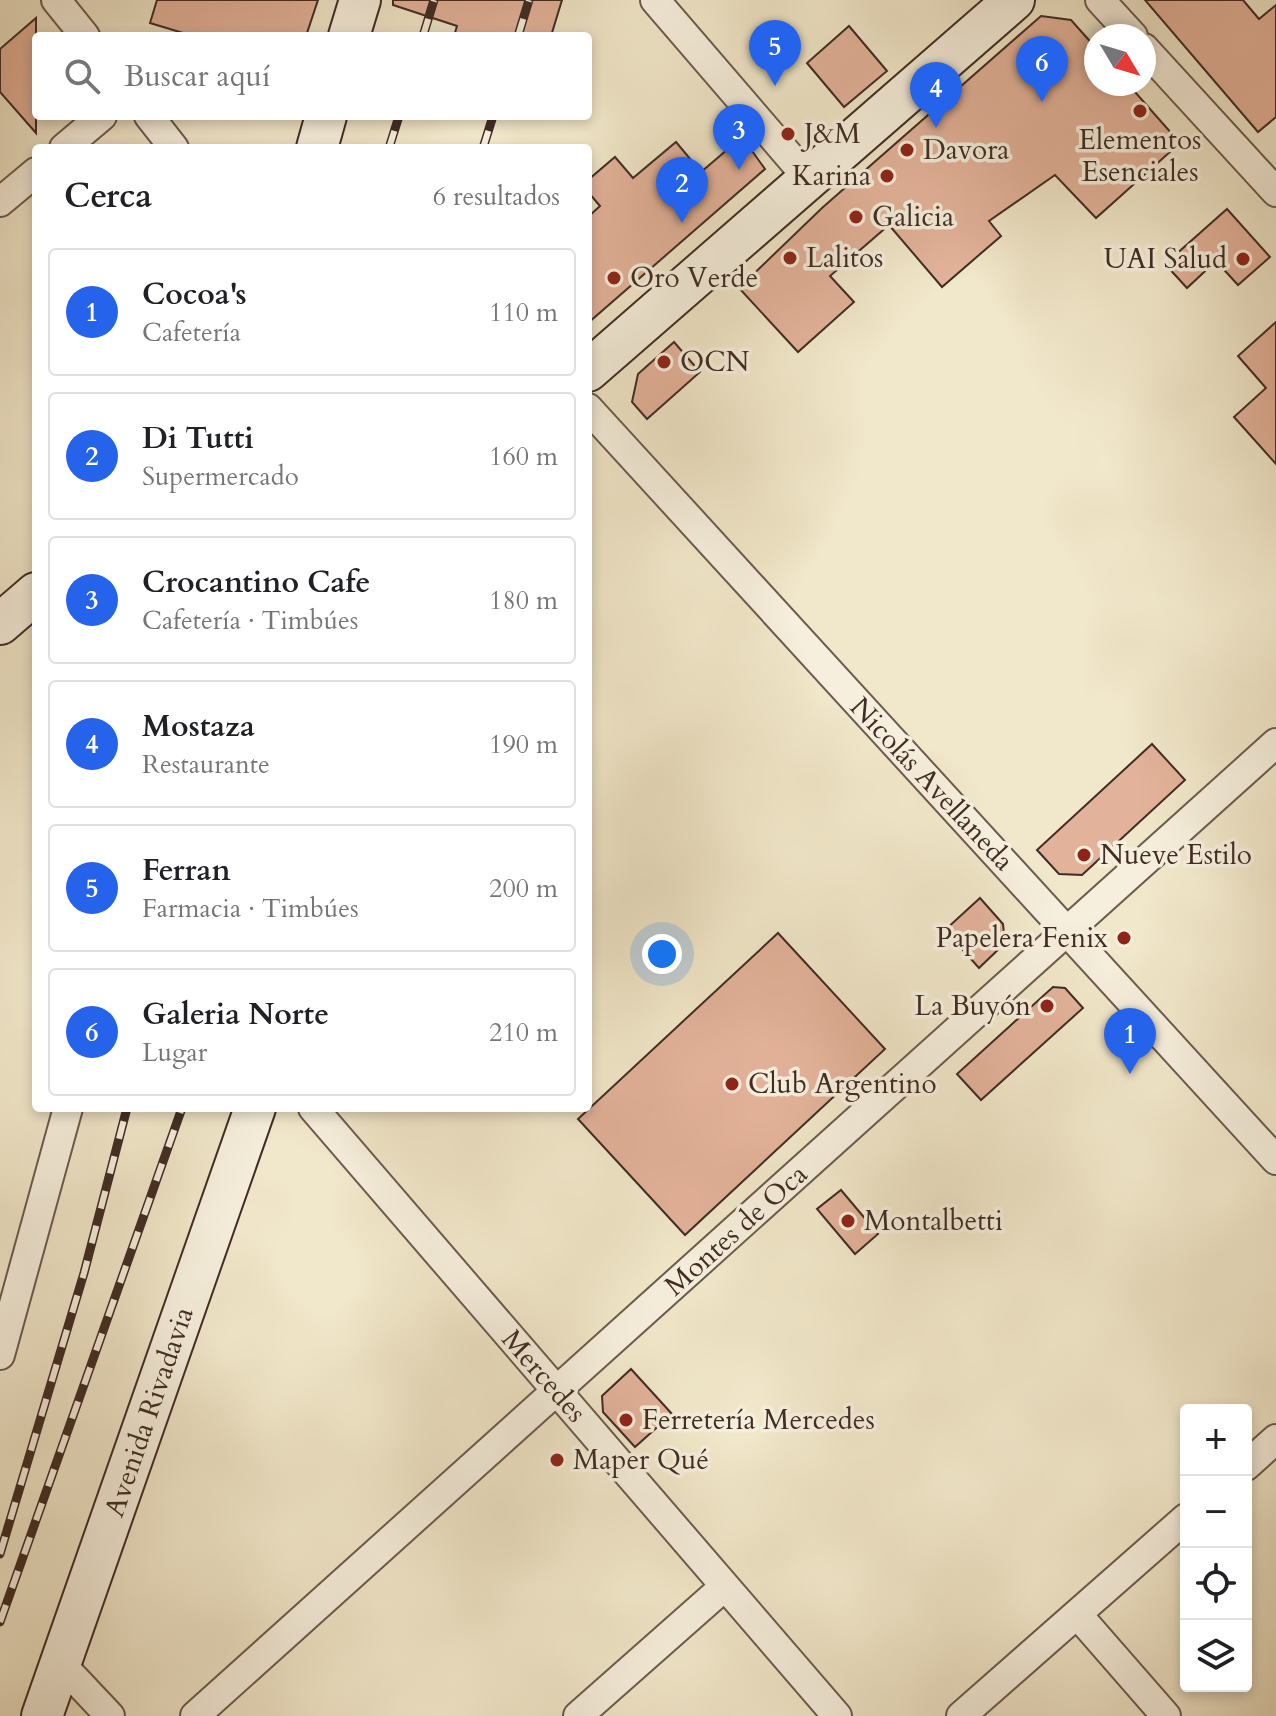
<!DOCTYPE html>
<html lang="es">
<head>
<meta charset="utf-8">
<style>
  :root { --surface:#fff; --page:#f2f2f2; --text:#202124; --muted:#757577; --line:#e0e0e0; --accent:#2563eb }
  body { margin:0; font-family:Cardo,serif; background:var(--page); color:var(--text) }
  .controls { position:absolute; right:24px; bottom:24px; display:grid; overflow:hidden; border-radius:8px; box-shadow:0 4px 12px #0003 }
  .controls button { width:72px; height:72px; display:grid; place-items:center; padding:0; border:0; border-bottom:2px solid var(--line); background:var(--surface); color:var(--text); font:40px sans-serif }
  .compass { position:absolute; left:1084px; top:24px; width:72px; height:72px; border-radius:50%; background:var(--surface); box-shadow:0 4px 12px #0003; rotate:128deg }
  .you { position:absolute; left:662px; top:954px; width:28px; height:28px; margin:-20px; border:6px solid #fff; border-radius:50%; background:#1a73e8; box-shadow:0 0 0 12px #1a73e833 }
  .badge { display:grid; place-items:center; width:52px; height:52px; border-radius:50%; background:var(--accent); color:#fff; font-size:26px; font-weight:700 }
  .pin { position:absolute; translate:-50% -66px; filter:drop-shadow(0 2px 4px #0008) }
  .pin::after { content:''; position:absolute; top:42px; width:28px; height:24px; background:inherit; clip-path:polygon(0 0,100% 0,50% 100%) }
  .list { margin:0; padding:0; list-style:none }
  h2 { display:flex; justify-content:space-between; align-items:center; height:104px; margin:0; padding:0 32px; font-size:34px }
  h2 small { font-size:26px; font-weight:400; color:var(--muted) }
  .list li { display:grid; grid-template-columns:52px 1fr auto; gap:24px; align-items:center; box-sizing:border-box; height:128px; margin:0 16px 16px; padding:0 16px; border:2px solid var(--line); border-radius:8px }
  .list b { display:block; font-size:30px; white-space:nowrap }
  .list p { margin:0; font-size:26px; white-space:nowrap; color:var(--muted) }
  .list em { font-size:26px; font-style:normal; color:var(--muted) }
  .icon { flex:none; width:44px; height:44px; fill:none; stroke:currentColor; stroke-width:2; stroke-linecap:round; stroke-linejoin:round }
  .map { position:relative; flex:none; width:1276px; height:1716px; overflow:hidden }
  .search { position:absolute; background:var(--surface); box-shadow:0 4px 12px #0003; left:32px; top:32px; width:560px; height:88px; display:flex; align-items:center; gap:20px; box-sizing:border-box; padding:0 28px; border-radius:8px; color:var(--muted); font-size:30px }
  .panel { position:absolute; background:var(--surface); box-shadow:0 4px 12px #0003; left:32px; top:144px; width:560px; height:968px; border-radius:8px }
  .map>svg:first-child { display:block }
</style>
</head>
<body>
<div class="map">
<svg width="1276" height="1716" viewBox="0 0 1276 1716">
  <rect width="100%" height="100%" fill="#f1e7ca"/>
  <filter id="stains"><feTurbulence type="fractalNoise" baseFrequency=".0025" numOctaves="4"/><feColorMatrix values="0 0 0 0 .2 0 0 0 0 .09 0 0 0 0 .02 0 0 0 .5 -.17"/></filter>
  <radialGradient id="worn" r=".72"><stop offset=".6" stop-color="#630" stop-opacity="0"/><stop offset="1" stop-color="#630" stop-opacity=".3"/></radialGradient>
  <path fill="#e3b29a" stroke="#402c24" stroke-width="2" d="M 157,0 L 318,0 L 306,36 L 193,36 L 150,23 Z
    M 393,0 L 562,0 L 551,36 L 454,36 L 457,26 L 393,5 Z
    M 1145,0 L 1243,0 L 1259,19 L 1276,5 L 1276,117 L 1258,132 Z
    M 1041,16 L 1071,20 L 1096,48 L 1096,84 L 1128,84 L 1180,143 L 1096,218 L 1055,175 L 989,221 L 1001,236 L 942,287 L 889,225 L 830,276 L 854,302 L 798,352 L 739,288 L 822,208 Z
    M 36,18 L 36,133 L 0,92 L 0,49 Z
    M 849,26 L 887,71 L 844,107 L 807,63 Z
    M 742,137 L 765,169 L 588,323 L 588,217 L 600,206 L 588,192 L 588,180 L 615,157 L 633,178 L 676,142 L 701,172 Z
    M 1227,209 L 1270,257 L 1238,285 L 1216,261 L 1187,288 L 1165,264 Z
    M 1276,322 L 1276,464 L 1234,417 L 1266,388 L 1238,356 Z
    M 674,342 L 700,372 L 647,419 L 632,402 L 638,374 Z
    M 1152,744 L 1185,780 L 1082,875 L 1059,874 L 1037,850 Z
    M 980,898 L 1003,924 L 1005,943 L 979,968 L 945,930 Z
    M 778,933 L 885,1049 L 685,1235 L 578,1119 Z
    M 1053,987 L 1065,988 L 1083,1008 L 981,1100 L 957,1074 Z
    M 841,1190 L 878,1234 L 855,1254 L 817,1209 Z
    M 631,1369 L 672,1414 L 635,1447 L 603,1412 L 602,1396 Z"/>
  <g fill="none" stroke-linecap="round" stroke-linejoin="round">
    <g stroke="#6c5b4e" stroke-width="32">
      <path id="street" d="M 56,0 L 85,36
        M 655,0 L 808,178
        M 1100,0 L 1133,36
        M 1144,48 L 1276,192
        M 149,116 L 174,148
        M 64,148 L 102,116
        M 0,202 L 36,172
        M 588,408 L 1276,1160
        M 313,1108 L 837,1716
        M 0,1355 L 68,1108
        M 1246,1466 L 1276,1439
        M 1077,1614 L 1166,1716
        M 61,1664 L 110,1716
        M 195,1716 L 1276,743
        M 578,1716 L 724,1587
        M 961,1716 L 1186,1518"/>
    </g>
    <g stroke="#402c24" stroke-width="44">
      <path id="secondary" d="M 349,36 L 360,0
        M 317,148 L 326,116
        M 588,371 L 1014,0
        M 0,624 L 36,593
        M 42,1716 L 255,1108"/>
    </g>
    <use href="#street" stroke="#f6efdd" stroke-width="28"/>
    <use href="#secondary" stroke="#f6efdd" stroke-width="40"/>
    <g stroke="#402c24" stroke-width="9">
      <path id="rail" d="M 423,36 L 434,0
        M 518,36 L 529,0
        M 389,148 L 399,116
        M 483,148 L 493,116
        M 0,1554 L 84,1273 L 127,1108
        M 0,1622 L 182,1108"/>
    </g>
    <use href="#rail" stroke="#f6efdd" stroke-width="6" stroke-dasharray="18" stroke-linecap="butt"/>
  </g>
  <g fill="#8f2418" stroke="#f6efdd" stroke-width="3">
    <circle cx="1140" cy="111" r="8"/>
    <circle cx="788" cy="134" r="8"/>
    <circle cx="907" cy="150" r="8"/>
    <circle cx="887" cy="176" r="8"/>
    <circle cx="856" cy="217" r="8"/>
    <circle cx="790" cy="258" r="8"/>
    <circle cx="1243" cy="259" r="8"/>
    <circle cx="614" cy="278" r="8"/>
    <circle cx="664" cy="362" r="8"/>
    <circle cx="1084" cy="855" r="8"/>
    <circle cx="1124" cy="938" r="8"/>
    <circle cx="1047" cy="1006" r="8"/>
    <circle cx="732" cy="1084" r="8"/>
    <circle cx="848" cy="1221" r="8"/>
    <circle cx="626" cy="1420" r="8"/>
    <circle cx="557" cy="1460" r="8"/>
  </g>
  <g text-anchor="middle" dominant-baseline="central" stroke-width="7" stroke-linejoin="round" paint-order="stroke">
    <g font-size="28" fill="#402c24" stroke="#f6efdd" text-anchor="start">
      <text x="804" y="134">J&amp;M</text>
      <text x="1140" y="140" text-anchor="middle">Elementos<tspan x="1140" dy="32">Esenciales</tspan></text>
      <text x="923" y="150">Davora</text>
      <text x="871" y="176" text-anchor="end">Karina</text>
      <text x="872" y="217">Galicia</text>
      <text x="806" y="258">Lalitos</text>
      <text x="1227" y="259" text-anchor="end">UAI Salud</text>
      <text x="630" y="278">Oro Verde</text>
      <text x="680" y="362">OCN</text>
      <text x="1100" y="855">Nueve Estilo</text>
      <text x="1108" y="938" text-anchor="end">Papelera Fenix</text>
      <text x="1031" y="1006" text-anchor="end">La Buyón</text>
      <text x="748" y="1084">Club Argentino</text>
      <text x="864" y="1221">Montalbetti</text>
      <text x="642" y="1420">Ferretería Mercedes</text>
      <text x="573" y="1460">Maper Qué</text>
    </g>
    <g font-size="28" fill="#402c24" stroke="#f6efdd">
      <text transform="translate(932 784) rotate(47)">Nicolás Avellaneda</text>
      <text transform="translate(736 1230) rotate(-42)">Montes de Oca</text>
      <text transform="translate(544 1376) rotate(49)">Mercedes</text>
      <text transform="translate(149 1412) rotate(-71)">Avenida Rivadavia</text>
    </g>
  </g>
  <rect width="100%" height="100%" filter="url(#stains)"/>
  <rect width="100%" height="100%" fill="url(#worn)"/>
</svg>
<div class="controls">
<button>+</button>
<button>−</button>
<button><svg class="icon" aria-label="locate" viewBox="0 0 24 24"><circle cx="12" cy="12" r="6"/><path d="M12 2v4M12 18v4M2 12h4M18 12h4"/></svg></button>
<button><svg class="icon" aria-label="layers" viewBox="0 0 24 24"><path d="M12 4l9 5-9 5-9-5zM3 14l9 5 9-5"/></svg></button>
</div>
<svg class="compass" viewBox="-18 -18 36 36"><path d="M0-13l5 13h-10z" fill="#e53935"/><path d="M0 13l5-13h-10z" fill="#757577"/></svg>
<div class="you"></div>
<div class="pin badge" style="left:1130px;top:1074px">1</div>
<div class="pin badge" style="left:682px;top:223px">2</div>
<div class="pin badge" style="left:739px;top:170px">3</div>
<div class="pin badge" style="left:936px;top:128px">4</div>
<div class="pin badge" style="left:775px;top:86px">5</div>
<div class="pin badge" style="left:1042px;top:102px">6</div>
<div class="search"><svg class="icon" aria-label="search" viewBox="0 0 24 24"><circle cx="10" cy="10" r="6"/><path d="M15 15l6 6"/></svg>Buscar aquí</div>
<section class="panel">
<h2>Cerca<small>6 resultados</small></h2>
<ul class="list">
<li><span class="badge">1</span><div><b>Cocoa's</b><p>Cafetería</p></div><em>110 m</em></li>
<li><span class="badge">2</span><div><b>Di Tutti</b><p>Supermercado</p></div><em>160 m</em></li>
<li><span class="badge">3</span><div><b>Crocantino Cafe</b><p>Cafetería · Timbúes</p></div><em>180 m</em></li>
<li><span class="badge">4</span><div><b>Mostaza</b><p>Restaurante</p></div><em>190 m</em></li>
<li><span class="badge">5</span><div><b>Ferran</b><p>Farmacia · Timbúes</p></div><em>200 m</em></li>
<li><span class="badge">6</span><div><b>Galeria Norte</b><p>Lugar</p></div><em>210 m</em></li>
</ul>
</section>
</div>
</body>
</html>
